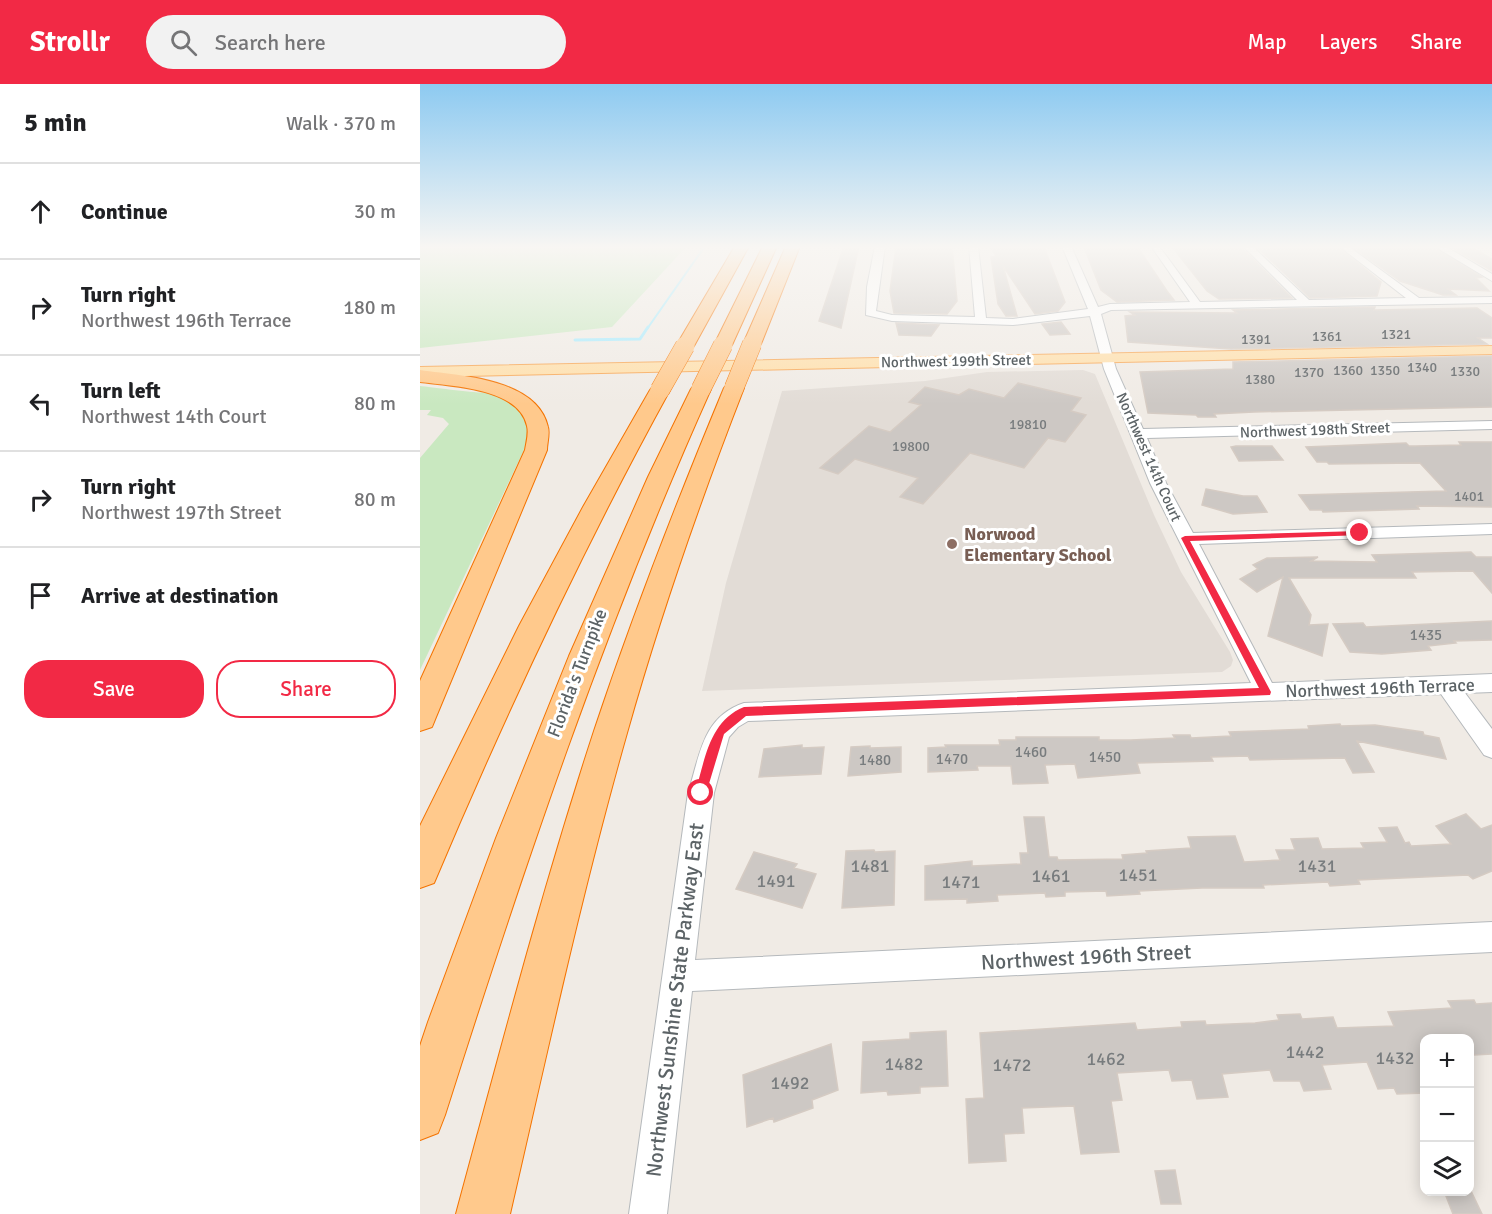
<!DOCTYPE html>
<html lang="en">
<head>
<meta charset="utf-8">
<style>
  :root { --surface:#fff; --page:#f2f2f2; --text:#202124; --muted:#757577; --line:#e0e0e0; --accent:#f22945 }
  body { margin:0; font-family:Signika,sans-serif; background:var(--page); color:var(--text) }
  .controls { position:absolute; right:18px; bottom:18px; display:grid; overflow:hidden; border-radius:12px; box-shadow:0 3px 15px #0003 }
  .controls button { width:54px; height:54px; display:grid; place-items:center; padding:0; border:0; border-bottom:2px solid var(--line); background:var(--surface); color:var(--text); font:30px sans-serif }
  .stop { position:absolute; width:18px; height:18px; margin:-14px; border:4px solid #f22945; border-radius:50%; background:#fff }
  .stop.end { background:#f22945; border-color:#fff; box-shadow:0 2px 6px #0008 }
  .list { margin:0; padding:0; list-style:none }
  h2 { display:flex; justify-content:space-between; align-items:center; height:78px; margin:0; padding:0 24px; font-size:26px }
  h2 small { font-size:20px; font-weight:400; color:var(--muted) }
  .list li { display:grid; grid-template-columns:39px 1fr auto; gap:18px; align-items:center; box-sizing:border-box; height:96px; padding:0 24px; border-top:2px solid var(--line) }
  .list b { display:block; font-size:22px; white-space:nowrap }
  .list p { margin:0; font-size:20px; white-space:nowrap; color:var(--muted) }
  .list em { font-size:20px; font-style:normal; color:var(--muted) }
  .actions { display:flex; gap:12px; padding:18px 24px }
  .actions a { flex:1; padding:14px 0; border:2px solid var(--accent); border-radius:24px; text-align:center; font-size:21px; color:var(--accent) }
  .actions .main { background:var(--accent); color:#fff }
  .icon { flex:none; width:33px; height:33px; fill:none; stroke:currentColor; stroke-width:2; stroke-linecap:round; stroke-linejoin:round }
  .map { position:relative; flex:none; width:1072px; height:1130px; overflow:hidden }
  header { display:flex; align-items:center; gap:36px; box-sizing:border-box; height:84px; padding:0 30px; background:var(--accent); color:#fff }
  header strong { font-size:28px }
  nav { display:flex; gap:33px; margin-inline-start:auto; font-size:21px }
  .search { width:420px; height:54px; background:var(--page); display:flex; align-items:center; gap:15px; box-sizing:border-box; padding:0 21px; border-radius:33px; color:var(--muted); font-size:22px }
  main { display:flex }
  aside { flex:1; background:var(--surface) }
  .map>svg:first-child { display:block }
</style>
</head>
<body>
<header>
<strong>Strollr</strong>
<div class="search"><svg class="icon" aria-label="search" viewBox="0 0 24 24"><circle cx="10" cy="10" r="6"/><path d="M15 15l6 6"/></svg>Search here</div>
<nav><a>Map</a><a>Layers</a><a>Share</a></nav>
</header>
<main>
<aside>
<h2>5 min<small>Walk · 370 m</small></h2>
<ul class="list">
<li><svg class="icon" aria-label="ahead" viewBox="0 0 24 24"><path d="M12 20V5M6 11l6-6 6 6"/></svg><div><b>Continue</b></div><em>30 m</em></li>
<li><svg class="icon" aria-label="right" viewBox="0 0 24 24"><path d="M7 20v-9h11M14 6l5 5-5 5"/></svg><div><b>Turn right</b><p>Northwest 196th Terrace</p></div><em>180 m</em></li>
<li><svg class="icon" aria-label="left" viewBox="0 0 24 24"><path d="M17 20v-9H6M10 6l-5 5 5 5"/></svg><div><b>Turn left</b><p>Northwest 14th Court</p></div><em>80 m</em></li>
<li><svg class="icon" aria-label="right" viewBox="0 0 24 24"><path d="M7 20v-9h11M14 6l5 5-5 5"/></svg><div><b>Turn right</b><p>Northwest 197th Street</p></div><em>80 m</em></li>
<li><svg class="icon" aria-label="arrive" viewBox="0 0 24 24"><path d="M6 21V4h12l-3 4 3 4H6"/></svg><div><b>Arrive at destination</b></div></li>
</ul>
<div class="actions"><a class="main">Save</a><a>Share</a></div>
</aside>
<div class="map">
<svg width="1072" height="1130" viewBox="0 0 1072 1130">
  <rect width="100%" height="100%" fill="#f0ebe5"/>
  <path fill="#e2dcd6" d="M 663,286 L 675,290 L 734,431 L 761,488 L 810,568 L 813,576 L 811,582 L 802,588 L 282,607 L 306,499 L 362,307 L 505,297 L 567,288 Z"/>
  <path fill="#c9e8c0" d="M 0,162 L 267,162 L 192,243 L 0,264 Z
    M 0,302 C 13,303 65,311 70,308 C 99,322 117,334 103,368 L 0,586 L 0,374 L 29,340 L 23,334 L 7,331 L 11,326 L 0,326 Z"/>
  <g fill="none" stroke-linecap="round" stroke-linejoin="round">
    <path stroke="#a5ebff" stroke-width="2" d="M 227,245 L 285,162"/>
    <path stroke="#a5ebff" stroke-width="3" d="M 155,256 L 220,255 L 228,243"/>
  </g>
  <path fill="#cdc8c4" stroke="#d5cbc3" stroke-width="1.5" d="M 424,162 L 439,162 L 421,244 L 399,237 Z
    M 479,162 L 532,162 L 537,217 L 527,230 L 474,229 L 470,207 L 476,163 Z
    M 569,162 L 624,163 L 645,218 L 638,227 L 615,230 L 583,182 L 597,232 L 586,232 L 578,220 L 571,173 L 576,172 Z
    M 717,162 L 747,207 L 754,216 L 697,218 L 681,206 L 664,163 Z
    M 836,162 L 917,162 L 961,198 L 957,212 L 890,214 Z
    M 931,162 L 1012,162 L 1062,193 L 1056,194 L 1069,207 L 1028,205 L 1036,211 L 1023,211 L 980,197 Z
    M 1029,162 L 1049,162 L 1072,175 L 1072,187 Z
    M 755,163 L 821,163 L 872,214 L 799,215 L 787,207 L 753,164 Z
    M 955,223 L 954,226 L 1057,224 L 1072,234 L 1072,254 L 1058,254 L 1067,260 L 811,265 L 708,258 L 705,232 L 715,231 L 710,228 L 817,229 L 813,226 Z
    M 641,238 L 650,250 L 630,251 L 622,240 Z
    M 476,239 L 519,241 L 511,252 L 479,251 Z
    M 1072,272 L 1072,323 L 834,328 L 794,330 L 796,333 L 778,333 L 776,331 L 728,329 L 720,288 L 813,285 L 813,278 Z
    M 598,299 L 661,314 L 651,327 L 666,331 L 645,358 L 628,354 L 604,384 L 550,369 L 503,420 L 480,413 L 498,394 L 435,375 L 418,390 L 400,384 L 449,342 L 470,348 L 501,321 L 489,318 L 505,303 L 539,311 L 549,305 L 584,314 Z
    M 1039,358 L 1072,358 L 1072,423 L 997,422 L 999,425 L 903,428 L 902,426 L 890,426 L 879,411 L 1026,407 L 1000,379 L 909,380 L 907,378 L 897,378 L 886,363 L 986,359 L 989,362 L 996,362 L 1041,361 Z
    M 816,362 L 852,362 L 863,376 L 819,377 L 811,363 Z
    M 786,405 L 823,412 L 837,412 L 847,428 L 813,430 L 782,421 Z
    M 1051,468 L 1056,473 L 1072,473 L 1072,509 L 1053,487 L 992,488 L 996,494 L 869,494 L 891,531 L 889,541 L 908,540 L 902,572 L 848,552 L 863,493 L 837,508 L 820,495 L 838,485 L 833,481 L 847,474 L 898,473 L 891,477 L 957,478 L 952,471 Z
    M 1072,537 L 1072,556 L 1034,557 L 1036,559 L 1008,562 L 1011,566 L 962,570 L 930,568 L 913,540 L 943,539 L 946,543 Z
    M 920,640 L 921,642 L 955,641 L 1003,648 L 1004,651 L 1019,654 L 1026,675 L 937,657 L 954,688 L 933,689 L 925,674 L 830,676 L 828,672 L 791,673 L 793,677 L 717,679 L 720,689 L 658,694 L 655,680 L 625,681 L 628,699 L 593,700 L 591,682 L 557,682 L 558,686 L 508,688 L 508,664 L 526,663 L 525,661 L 580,661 L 579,656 L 596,656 L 596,653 L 679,653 L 679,656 L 711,656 L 755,654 L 753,651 L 770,651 L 771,654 L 811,652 L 809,648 L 889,645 L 888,642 Z
    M 382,661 L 382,664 L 404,663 L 401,690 L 339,693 L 344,665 Z
    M 450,662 L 450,664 L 481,663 L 481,688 L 428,692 L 431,663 Z
    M 1046,730 L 1061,745 L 1072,741 L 1072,787 L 1053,795 L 1048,791 L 938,796 L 940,800 L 910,802 L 908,798 L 843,801 L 844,804 L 782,804 L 719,807 L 720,810 L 687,812 L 686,807 L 645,808 L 645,812 L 626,813 L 625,809 L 577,811 L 578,817 L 547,819 L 547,815 L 505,816 L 505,782 L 552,777 L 552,782 L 601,780 L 600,769 L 608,769 L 604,733 L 624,733 L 629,773 L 637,773 L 638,776 L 703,775 L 702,771 L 727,769 L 726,767 L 771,764 L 768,753 L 815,752 L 824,778 L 860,776 L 856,766 L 875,766 L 871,755 L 898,754 L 902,765 L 944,764 L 941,759 L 967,758 L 959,744 L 977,743 L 985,759 L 989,758 L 991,762 L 1031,760 L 1016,742 Z
    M 454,766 L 455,768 L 475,767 L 474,821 L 422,824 L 426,767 Z
    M 334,768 L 377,780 L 374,784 L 396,790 L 382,824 L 316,805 Z
    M 1054,916 L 1056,920 L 1072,919 L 1072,970 L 1054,971 L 1050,954 L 1005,954 L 1005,1009 L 977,1010 L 974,1004 L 958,1005 L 947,978 L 902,981 L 911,1005 L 897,1006 L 884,1007 L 880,997 L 854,997 L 850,986 L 802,990 L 808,1013 L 777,1015 L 772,996 L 752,997 L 749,986 L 697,989 L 702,1016 L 691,1017 L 699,1068 L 661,1070 L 654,1022 L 602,1024 L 604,1049 L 584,1050 L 586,1077 L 549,1079 L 546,1015 L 564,1014 L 560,949 L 715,939 L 717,946 L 762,943 L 761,938 L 785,937 L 786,941 L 835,939 L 859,936 L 857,931 L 880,930 L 882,935 L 913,933 L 917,944 L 974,942 L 968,928 L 1032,924 L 1028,917 Z
    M 526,947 L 528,1002 L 500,1003 L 500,1009 L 468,1011 L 467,1007 L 441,1009 L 443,958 L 490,955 L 490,949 Z
    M 411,960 L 418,1006 L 392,1016 L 393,1024 L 354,1038 L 353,1034 L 327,1043 L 323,991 Z
    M 755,1086 L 761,1120 L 741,1120 L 735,1087 Z
    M 1024,1107 L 1051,1107 L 1062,1130 L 1033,1130 Z"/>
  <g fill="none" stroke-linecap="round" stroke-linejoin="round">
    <g stroke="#b5b9bc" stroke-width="2">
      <path id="minor" d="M 455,162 L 465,162 L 456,227 L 472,231 L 555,233 L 549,162 L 558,162 L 566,234 L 593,235 L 668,225 L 642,162 L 651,162 L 678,223 L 690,220 L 770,218 L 731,162 L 739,162 L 780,218 L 877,216 L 823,162 L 832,162 L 889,216 L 986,214 L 919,162 L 928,162 L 999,214 L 1072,213 L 1072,219 L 691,226 L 681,230 L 696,285 L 723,345 L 1072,337 L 1072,345 L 727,354 L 746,399 L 773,449 L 1072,440 L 1072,450 L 779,460 L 852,599 L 1072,590 L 1072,608 L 1045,609 L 1072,645 L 1072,674 L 1064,671 L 1021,610 L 328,637 L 318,643 L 309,653 L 294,709 L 275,876 L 1072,838 L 1072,868 L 272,907 L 247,1130 L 209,1130 L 268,709 C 280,672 282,633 324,619 L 831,599 L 730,399 L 684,285 L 670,232 L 593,241 L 472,237 L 446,231 L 447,203 Z
        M 1014,162 L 1025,162 L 1072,190 L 1072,197 Z"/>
    </g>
    <g stroke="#f8a755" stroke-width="2">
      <path id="major" d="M 1072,262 L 1072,270 L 0,293 L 0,283 Z"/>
    </g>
    <g stroke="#f47300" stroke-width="2">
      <path id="highway" d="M 315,162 L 329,162 L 274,262 L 271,266 L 259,266 L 256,262 Z
        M 343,162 L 357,162 L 312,261 L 309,265 L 297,265 L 294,261 Z
        M 366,162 L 380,162 L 341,260 L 338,264 L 326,264 L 323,260 Z
        M 0,286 C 39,292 117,294 128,343 C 130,350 127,359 127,366 L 16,633 L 12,643 L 0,647 L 0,597 L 105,366 C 106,359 109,350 107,342 C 99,304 31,302 0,298 Z
        M 314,298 L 321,300 L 324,304 C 280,417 240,532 207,649 C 162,807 127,969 90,1130 L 36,1130 C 80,968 122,806 174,647 C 213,530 257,417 304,304 L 307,300 Z
        M 281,299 L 288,301 L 291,305 C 185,541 103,785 25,1031 L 18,1049 L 0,1056 L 0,962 L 8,938 L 76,754 L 149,572 L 228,393 L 271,305 L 274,301 Z
        M 240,300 L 247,302 L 250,306 C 162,466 85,631 14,799 L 0,804 L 0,742 L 99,542 L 163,423 L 230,306 L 233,302 Z"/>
    </g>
    <use href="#minor" fill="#fff" fill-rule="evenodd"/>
    <use href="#major" fill="#ffdfaa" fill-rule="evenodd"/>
    <use href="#highway" fill="#ffc98c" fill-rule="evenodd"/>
    <g stroke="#f47300" stroke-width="20" stroke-linecap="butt">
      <path id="highway-bridge" d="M 314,304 L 332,260
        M 281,305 L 303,261
        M 240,306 L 265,262"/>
    </g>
    <use href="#highway-bridge" stroke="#ffc98c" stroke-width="19"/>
  </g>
  <linearGradient id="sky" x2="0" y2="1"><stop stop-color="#8dcaf1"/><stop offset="0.51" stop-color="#f8f6f3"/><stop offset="1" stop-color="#f8f6f3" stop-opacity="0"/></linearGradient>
  <rect width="1072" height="320" fill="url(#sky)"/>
  <path fill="#f22945" d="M 940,447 L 944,449 L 943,451 L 770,457 L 851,608 L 850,611 L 326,632 L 304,650 L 285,713 L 281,714 L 275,709 C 285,676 289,637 324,623 L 839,604 L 761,454 L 765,452 Z"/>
  <circle fill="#8d6e63" stroke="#fff" stroke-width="2" cx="532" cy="460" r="6"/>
  <g text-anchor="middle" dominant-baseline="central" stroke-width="6" stroke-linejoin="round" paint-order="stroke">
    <g font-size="14" fill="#787c7e">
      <text x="976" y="250">1321</text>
      <text x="907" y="252">1361</text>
      <text x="836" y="255">1391</text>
      <text x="1002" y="283">1340</text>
      <text x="928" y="286">1360</text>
      <text x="965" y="286">1350</text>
      <text x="1045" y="287">1330</text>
      <text x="889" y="288">1370</text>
      <text x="840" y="295">1380</text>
      <text x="608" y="340">19810</text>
      <text x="491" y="362">19800</text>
      <text x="1049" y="412">1401</text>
    </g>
    <g font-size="15" fill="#5c6366" stroke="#fff">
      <text transform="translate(536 277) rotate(-1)">Northwest 199th Street</text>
      <text transform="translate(895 346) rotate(-2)">Northwest 198th Street</text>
      <text transform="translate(729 373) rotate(66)">Northwest 14th Court</text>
    </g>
    <g font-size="15" fill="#787c7e">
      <text x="1006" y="551">1435</text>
      <text x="611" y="668">1460</text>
      <text x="685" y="673">1450</text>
      <text x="532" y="675">1470</text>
      <text x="455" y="676">1480</text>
    </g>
    <g font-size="18" font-weight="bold" fill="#785e54" stroke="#fff" text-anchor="start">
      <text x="544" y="450">Norwood<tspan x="544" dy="21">Elementary School</tspan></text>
    </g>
    <g font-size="18" fill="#5c6366" stroke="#fff">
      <text transform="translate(157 589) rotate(-69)">Florida's Turnpike</text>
      <text transform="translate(960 604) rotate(-2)">Northwest 196th Terrace</text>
    </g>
    <g font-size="18" fill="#787c7e">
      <text x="450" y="782">1481</text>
      <text x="897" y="782">1431</text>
      <text x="718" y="791">1451</text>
      <text x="631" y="792">1461</text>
      <text x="356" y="797">1491</text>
      <text x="541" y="798">1471</text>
      <text x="885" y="968">1442</text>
      <text x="975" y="974">1432</text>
      <text x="686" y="975">1462</text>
      <text x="484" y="980">1482</text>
      <text x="592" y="981">1472</text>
      <text x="370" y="999">1492</text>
    </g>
    <g font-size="21" fill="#5c6366" stroke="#fff">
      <text transform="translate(666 873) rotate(-3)">Northwest 196th Street</text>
      <text transform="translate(255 916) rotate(-83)">Northwest Sunshine State Parkway East</text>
    </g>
  </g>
</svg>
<div class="controls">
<button>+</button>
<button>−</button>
<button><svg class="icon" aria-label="layers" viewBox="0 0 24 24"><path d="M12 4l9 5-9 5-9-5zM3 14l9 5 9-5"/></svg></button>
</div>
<div class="stop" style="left:281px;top:709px"></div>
<div class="stop end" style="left:940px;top:449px"></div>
</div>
</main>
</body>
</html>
